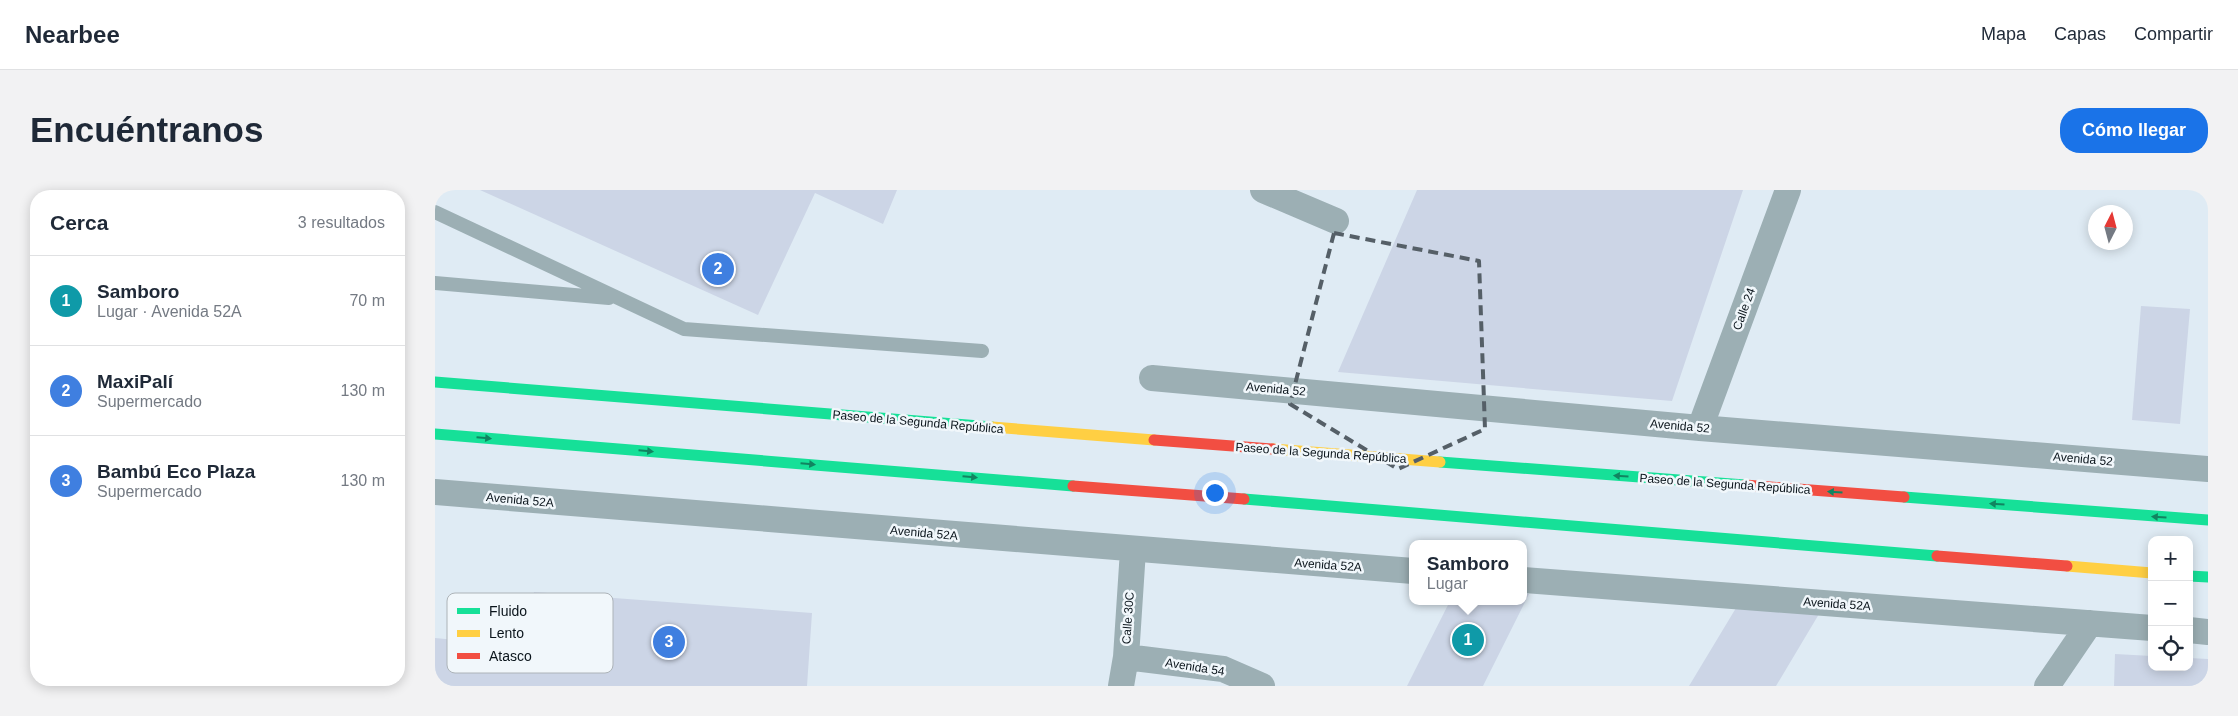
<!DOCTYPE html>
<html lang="es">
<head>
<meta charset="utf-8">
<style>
  :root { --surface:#fff; --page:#f2f2f3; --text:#1f2937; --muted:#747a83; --line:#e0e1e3; --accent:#1a73e8 }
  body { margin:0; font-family:Helvetica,sans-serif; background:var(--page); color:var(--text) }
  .controls { position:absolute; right:15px; bottom:15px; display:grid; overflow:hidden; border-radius:10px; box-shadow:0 2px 12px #0003 }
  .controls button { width:45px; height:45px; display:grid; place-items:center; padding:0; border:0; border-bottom:1px solid var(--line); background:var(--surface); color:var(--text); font:25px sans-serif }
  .compass { position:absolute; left:1653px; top:15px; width:45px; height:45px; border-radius:50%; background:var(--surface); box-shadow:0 2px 12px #0003; rotate:6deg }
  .you { position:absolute; left:779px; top:302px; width:18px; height:18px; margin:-12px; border:4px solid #fff; border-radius:50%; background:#1a73e8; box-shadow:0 0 0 8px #1a73e833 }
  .badge { display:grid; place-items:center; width:32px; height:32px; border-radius:50%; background:var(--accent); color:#fff; font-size:16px; font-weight:700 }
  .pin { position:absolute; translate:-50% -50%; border:2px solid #fff; box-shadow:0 1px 5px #0006 }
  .popup { position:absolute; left:974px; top:350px; width:118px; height:65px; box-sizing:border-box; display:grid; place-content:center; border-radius:10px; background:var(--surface); filter:drop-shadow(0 1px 4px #0005); font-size:16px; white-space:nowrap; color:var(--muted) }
  .popup b { font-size:19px; color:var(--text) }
  .popup::after { content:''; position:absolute; left:50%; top:100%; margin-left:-10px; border:10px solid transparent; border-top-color:var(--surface) }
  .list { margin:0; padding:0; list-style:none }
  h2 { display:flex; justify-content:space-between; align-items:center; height:65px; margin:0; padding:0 20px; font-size:21px }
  h2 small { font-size:16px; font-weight:400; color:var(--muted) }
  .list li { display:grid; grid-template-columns:32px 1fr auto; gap:15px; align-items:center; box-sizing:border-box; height:90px; padding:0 20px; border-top:1px solid var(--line) }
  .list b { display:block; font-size:19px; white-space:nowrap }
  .list p { margin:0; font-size:16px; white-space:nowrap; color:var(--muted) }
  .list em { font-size:16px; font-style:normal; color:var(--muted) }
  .icon { flex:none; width:28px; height:28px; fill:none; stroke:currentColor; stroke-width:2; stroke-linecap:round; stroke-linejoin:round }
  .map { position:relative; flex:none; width:1773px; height:496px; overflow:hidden; border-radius:20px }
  header { display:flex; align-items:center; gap:30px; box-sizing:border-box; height:70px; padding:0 25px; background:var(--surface); border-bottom:1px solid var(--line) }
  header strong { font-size:24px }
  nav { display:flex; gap:28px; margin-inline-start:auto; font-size:18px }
  .intro { display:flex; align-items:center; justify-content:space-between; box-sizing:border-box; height:120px; padding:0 30px }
  h1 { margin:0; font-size:35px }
  .button { padding:12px 22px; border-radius:20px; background:var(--accent); color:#fff; font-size:18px; font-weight:700 }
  main { display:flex; gap:30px; padding:0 30px }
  aside { flex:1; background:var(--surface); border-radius:20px; box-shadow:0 2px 12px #0003 }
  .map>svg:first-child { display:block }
</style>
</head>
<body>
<header>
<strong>Nearbee</strong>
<nav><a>Mapa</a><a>Capas</a><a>Compartir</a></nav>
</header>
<div class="intro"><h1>Encuéntranos</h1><a class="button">Cómo llegar</a></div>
<main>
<aside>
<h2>Cerca<small>3 resultados</small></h2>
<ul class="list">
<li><span class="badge" style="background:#0f9aa8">1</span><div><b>Samboro</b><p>Lugar · Avenida 52A</p></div><em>70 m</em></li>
<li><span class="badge" style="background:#3f7fe0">2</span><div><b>MaxiPalí</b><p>Supermercado</p></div><em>130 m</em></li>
<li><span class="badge" style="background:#3f7fe0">3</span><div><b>Bambú Eco Plaza</b><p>Supermercado</p></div><em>130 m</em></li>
</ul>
</aside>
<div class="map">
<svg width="1773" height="496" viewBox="0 0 1773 496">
  <rect width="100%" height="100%" fill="#dfebf4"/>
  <path fill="#ccd5e6" d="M 45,0 L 462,0 L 448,34 L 380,3 L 323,125 Z
    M 982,0 L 1308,0 L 1237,211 L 903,182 Z
    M 1706,116 L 1755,119 L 1745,234 L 1697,230 Z
    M 99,402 L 377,423 L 372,496 L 0,496 L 0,448 L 93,457 Z
    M 1088,403 L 1094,404 L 1048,496 L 972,496 L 1015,411 L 1088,411 Z
    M 1301,418 L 1384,424 L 1341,496 L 1254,496 Z
    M 1680,464 L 1717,466 L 1717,477 L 1754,477 L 1754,468 L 1773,469 L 1773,496 L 1679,496 Z"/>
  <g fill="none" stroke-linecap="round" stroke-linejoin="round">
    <path stroke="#9cafb4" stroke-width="14" d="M 0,22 L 249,139 L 547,161
      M 0,93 L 174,108"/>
    <path stroke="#9cafb4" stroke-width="26" d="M 828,0 L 901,31
      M 717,188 L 1265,238 L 1773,279
      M 1265,238 L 1353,0
      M 0,302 L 978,381
      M 1088,390 L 1717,438
      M 1754,440 L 1773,442
      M 691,467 L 788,479 L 827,496
      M 686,496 L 691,467 L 698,360
      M 1612,496 L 1655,433"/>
    <path stroke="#16e098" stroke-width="11" d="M 0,192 L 557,237
      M 0,244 L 638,296
      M 1005,272 L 1310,295
      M 1469,307 L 1773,330
      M 809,309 L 1502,366
      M 1754,386 L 1773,387"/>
    <path stroke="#ffcf43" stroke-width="11" d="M 557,237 L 719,250
      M 838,259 L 1005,272
      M 1632,376 L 1717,383"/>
    <path stroke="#f24e42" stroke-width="11" d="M 719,250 L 838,259
      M 1310,295 L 1469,307
      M 638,296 L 809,309
      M 1502,366 L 1632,376"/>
  </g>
  <defs><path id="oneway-solid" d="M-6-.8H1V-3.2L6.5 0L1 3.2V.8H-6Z" transform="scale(1.25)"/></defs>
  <g fill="#118460">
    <use href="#oneway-solid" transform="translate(49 248) rotate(5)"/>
    <use href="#oneway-solid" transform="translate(211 261) rotate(5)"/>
    <use href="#oneway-solid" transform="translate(373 274) rotate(5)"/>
    <use href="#oneway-solid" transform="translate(1186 286) rotate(-176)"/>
    <use href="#oneway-solid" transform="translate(535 287) rotate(5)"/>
    <use href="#oneway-solid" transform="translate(1400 302) rotate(-176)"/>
    <use href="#oneway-solid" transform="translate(1562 314) rotate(-176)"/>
    <use href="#oneway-solid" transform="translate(1724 327) rotate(-176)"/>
  </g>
  <path fill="none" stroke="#555f67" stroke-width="4" stroke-dasharray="10 6" stroke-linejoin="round" d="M 899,43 L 1044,71 L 1050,239 L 963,279 L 855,214 Z"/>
  <g text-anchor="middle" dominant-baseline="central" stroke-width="5" stroke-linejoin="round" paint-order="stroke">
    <g font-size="12" fill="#0a141b" stroke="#f1f7fb">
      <text transform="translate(1309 119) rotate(-70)">Calle 24</text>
      <text transform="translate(841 199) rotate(5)">Avenida 52</text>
      <text transform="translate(483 232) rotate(5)">Paseo de la Segunda República</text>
      <text transform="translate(1245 236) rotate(5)">Avenida 52</text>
      <text transform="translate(886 263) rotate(4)">Paseo de la Segunda República</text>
      <text transform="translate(1648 269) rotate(5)">Avenida 52</text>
      <text transform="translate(1290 294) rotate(4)">Paseo de la Segunda República</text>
      <text transform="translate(85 310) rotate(5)">Avenida 52A</text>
      <text transform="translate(489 343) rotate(5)">Avenida 52A</text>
      <text transform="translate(893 375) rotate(4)">Avenida 52A</text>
      <text transform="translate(1402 414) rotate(4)">Avenida 52A</text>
      <text transform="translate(693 428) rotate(-86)">Calle 30C</text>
      <text transform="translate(760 477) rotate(9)">Avenida 54</text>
    </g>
  </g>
  <rect x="12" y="403" width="166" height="80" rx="8" fill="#f1f7fb" stroke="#acb3b8" stroke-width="1"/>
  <rect x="22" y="418" width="23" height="6" fill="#16e098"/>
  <rect x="22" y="440" width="23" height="7" fill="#ffcf43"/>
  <rect x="22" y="463" width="23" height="6" fill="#f24e42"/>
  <g font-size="14" fill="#0a141b">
    <text x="54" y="426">Fluido</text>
    <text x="54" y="448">Lento</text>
    <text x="54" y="471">Atasco</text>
  </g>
</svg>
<div class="controls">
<button>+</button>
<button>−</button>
<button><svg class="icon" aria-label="locate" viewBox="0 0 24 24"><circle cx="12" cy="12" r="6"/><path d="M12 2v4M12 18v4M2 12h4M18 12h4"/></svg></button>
</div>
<svg class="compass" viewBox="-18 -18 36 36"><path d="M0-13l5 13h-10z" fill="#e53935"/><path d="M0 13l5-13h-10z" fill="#747a83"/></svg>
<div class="you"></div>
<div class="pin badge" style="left:1033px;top:450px;background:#0f9aa8">1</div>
<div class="popup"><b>Samboro</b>Lugar</div>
<div class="pin badge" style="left:283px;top:79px;background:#3f7fe0">2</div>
<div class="pin badge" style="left:234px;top:452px;background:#3f7fe0">3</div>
</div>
</main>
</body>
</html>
